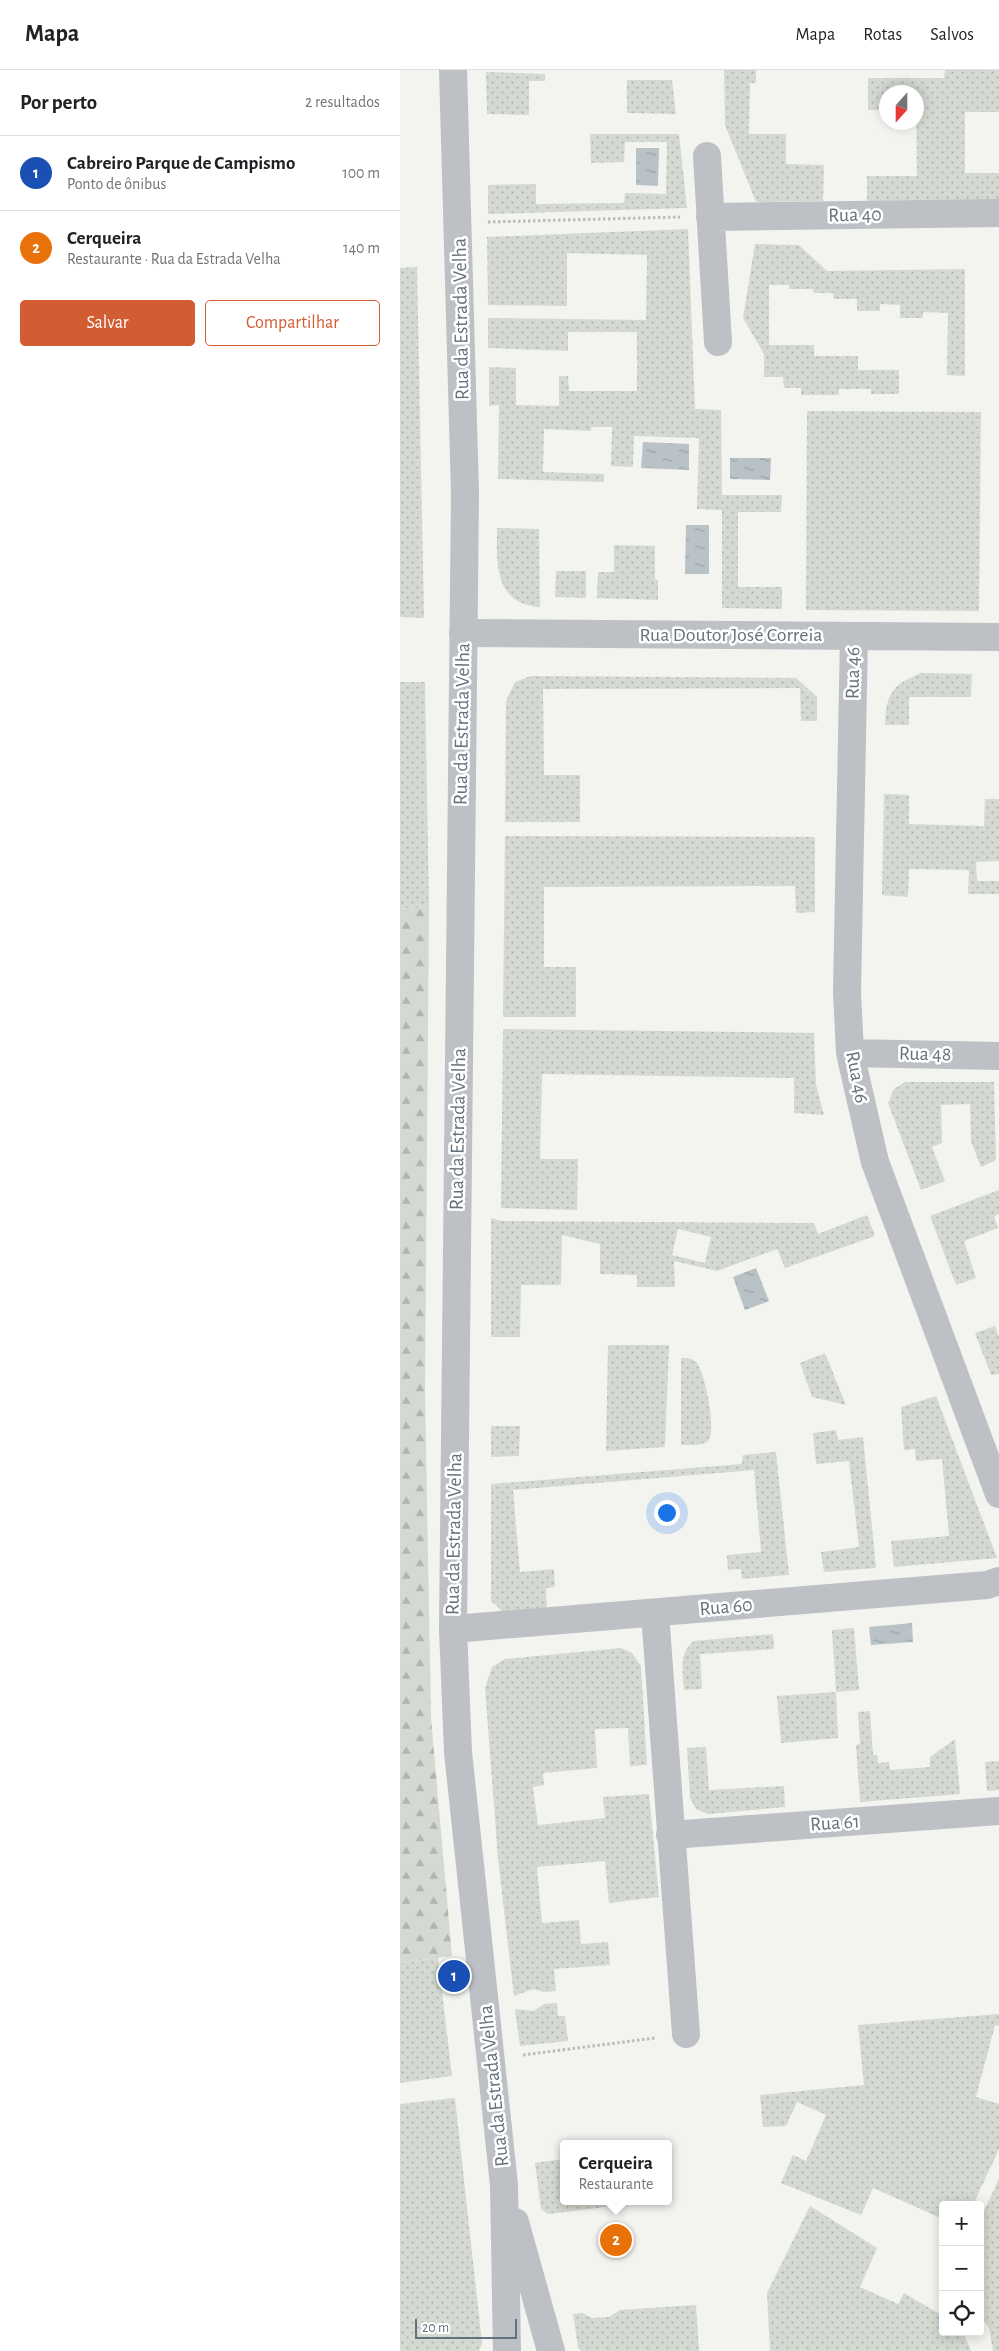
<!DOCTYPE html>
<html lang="pt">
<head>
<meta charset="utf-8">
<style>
  :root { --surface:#fff; --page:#f2f2f2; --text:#202124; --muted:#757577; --line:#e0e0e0; --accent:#d25d32 }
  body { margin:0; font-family:"Alegreya Sans",sans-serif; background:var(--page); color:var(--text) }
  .controls { position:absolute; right:15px; bottom:15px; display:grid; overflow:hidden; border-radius:5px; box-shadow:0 2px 12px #0003 }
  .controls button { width:45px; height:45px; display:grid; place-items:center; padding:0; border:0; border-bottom:1px solid var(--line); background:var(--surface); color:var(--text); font:25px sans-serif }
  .compass { position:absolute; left:479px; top:15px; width:45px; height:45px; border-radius:50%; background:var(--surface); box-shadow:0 2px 12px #0003; rotate:201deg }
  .scale { position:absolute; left:15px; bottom:12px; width:102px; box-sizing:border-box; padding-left:5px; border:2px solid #65727e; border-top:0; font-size:14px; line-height:18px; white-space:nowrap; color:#65727e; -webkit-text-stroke:4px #fff; paint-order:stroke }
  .you { position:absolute; left:266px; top:1442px; width:18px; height:18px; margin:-12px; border:4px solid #fff; border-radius:50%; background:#1a73e8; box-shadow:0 0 0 8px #1a73e833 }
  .badge { display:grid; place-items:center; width:32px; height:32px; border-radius:50%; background:var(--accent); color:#fff; font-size:16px; font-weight:700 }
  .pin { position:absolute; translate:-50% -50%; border:2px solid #fff; box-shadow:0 1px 5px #0006 }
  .popup { position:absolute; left:160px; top:2070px; width:112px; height:65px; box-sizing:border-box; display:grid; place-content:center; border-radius:5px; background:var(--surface); filter:drop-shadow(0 1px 4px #0005); font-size:16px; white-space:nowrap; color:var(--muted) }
  .popup b { font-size:19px; color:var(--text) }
  .popup::after { content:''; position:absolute; left:50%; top:100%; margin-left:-10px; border:10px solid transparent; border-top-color:var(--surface) }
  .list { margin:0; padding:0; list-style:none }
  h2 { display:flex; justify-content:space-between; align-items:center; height:65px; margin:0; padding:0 20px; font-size:21px }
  h2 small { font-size:16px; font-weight:400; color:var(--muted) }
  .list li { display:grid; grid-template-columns:32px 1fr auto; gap:15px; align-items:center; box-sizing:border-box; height:75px; padding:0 20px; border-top:1px solid var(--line) }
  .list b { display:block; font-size:19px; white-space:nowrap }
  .list p { margin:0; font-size:16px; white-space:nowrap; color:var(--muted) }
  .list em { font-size:16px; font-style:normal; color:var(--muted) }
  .actions { display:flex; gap:10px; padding:15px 20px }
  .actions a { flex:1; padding:11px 0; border:1px solid var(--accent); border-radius:5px; text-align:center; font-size:18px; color:var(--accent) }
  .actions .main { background:var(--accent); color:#fff }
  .icon { flex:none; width:28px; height:28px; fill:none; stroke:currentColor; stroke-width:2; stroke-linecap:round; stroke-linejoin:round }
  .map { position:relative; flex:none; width:599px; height:2281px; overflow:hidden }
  header { display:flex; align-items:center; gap:30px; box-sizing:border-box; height:70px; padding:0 25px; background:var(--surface); border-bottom:1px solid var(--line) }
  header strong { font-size:24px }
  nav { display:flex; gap:28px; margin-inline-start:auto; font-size:18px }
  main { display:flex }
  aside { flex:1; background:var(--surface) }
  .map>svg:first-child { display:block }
</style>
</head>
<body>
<header>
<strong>Mapa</strong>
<nav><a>Mapa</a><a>Rotas</a><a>Salvos</a></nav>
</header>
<main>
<aside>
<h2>Por perto<small>2 resultados</small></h2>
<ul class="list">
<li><span class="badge" style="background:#1a4fb4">1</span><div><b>Cabreiro Parque de Campismo</b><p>Ponto de ônibus</p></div><em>100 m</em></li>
<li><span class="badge" style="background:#e8710a">2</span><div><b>Cerqueira</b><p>Restaurante · Rua da Estrada Velha</p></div><em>140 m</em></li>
</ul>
<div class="actions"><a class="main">Salvar</a><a>Compartilhar</a></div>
</aside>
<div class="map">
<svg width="599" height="2281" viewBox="0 0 599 2281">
  <defs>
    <pattern id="green-dots" width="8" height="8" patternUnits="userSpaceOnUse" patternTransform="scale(1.25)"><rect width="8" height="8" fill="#d4dad1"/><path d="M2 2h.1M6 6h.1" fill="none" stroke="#b0b5af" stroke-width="1.8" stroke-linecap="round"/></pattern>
    <pattern id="forest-firs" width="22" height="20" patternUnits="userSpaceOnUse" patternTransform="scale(1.25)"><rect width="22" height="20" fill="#d4dad1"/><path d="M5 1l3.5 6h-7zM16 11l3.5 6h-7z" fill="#b0b5af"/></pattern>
    <pattern id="water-ripples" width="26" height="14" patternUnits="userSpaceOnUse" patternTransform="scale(1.25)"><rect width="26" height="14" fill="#b9c2c7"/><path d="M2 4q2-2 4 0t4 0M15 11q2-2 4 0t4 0" fill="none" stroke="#9aa2a7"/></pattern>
  </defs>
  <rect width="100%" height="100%" fill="#f3f3f0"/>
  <path fill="url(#green-dots)" fill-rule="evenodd" d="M 324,0 L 356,0 L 356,13 L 350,13 L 349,64 L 386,64 L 386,94 L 424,95 L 423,131 L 356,132 L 325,55 Z
    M 545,0 L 599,0 L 599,42 L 565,42 L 565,103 L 599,103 L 599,130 L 467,131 L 467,106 L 517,106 L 516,22 L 487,22 L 486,40 L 468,40 L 468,8 L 544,8 Z
    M 86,2 L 145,4 L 145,11 L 129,11 L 129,45 L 87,44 Z
    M 227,10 L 272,10 L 276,44 L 227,43 Z
    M 190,64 L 279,64 L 287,138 L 88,144 L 88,115 L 136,114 L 136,134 L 224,133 L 225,123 L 266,124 L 267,72 L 225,72 L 224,92 L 191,93 Z
    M 288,159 L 295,339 L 321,340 L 322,425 L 382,425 L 381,442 L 338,442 L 338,517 L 382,517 L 382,539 L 322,538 L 322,440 L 297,439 L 299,368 L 234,366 L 233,397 L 211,396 L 212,357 L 191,357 L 191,361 L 144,359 L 143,402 L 204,404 L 204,412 L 98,409 L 99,335 L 89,336 L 89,297 L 116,298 L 116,335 L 159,336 L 159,306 L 168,306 L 169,321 L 237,321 L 237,262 L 168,262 L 168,281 L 88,278 L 88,248 L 246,250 L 247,185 L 167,183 L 167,236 L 88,235 L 87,167 Z
    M 355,174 L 399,175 L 427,201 L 565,199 L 565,306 L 547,305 L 548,243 L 523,242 L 523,248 L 500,248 L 500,235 L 480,234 L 480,241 L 457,241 L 457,229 L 434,229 L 433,223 L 414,223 L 413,219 L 389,219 L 389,215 L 369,215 L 369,275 L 414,275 L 414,286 L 458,286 L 458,300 L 499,300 L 499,324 L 471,324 L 471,319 L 439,319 L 439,325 L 401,325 L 401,318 L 384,318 L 383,307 L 364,307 L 364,284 L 343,248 Z
    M 17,197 L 24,548 L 0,547 L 0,198 Z
    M 407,341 L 581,342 L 579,541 L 406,540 Z
    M 97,458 L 139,459 L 140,537 C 93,534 97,492 97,458 Z
    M 214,475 L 255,476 L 255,509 L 258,510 L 258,530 L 197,528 L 198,502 L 214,502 Z
    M 156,501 L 186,501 L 186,528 L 155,527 Z
    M 521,603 L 572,604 L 571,627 L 509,627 L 509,655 L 485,655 C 486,624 492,615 521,603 Z
    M 131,606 L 396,608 L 417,627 L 417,651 L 401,651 L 400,618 L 143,619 L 144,705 L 180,705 L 180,752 L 105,752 L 106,631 L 115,612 Z
    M 0,612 L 25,612 L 29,837 L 0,839 Z
    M 484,724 L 509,725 L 509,754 L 584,756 L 585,729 L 599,729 L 599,791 L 576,792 L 577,811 L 599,811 L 599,824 L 568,824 L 569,800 L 509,799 L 508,827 L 482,825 Z
    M 105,766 L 415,767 L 415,842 L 396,843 L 395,816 L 144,817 L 144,897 L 176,897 L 176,947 L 103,947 Z
    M 103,959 L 414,963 L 416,1015 L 424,1045 L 394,1043 L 394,1008 L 142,1004 L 140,1089 L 178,1089 L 177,1140 L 101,1138 Z
    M 505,1012 L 594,1012 L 596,1090 L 581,1097 L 571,1071 L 570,1034 L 541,1035 L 542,1073 L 532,1077 L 545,1111 L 521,1120 L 488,1033 L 494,1019 Z
    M 599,1120 L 599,1144 L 594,1146 L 598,1158 L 564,1171 L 576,1208 L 556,1215 L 530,1146 Z
    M 467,1145 L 475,1166 L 385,1198 L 377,1179 L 317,1201 L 274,1191 L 275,1217 L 237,1217 L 237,1205 L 200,1204 L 200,1174 L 162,1165 L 161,1215 L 121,1215 L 120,1267 L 91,1267 L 91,1148 L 101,1151 L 414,1153 L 418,1164 ZM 278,1159 L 311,1167 L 305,1193 L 272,1185 Z
    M 595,1256 L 599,1267 L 599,1304 L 591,1305 L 575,1263 Z
    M 208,1275 L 269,1275 L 265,1377 L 206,1381 Z
    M 425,1283 L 446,1335 L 412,1327 L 400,1293 Z
    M 281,1288 C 286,1288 292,1288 296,1292 C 305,1301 317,1363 308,1371 C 302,1376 288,1375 281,1375 Z
    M 536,1326 L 597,1488 L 494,1497 L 491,1471 L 549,1466 L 542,1389 L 516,1391 L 515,1379 L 504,1380 L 501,1337 Z
    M 91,1356 L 120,1356 L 119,1386 L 91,1387 Z
    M 436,1360 L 438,1370 L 463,1367 L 476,1498 L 424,1502 L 421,1482 L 459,1477 L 449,1391 L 416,1394 L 413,1363 Z
    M 376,1382 L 389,1505 L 342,1509 L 341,1499 L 328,1500 L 327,1485 L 361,1482 L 354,1400 L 113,1420 L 120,1502 L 154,1499 L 155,1517 L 146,1518 L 147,1540 L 103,1542 L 91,1531 L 91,1414 L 342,1394 L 343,1385 Z
    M 454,1558 L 459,1620 L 436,1622 L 438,1668 L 381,1673 L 377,1626 L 436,1622 L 432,1560 Z
    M 373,1564 L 374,1579 L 300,1584 L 302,1619 L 284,1620 C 283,1602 278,1583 294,1571 Z
    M 221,1578 L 232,1583 L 241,1596 L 247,1695 L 230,1696 L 228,1658 L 195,1659 L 197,1698 L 143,1703 L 144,1715 L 133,1717 L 138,1755 L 205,1748 L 203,1727 L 249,1724 L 259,1827 L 209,1833 L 205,1791 L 137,1797 L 142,1853 L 179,1850 L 181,1874 L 208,1872 L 210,1895 L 154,1899 L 156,1921 L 144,1922 L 133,1919 L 114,1926 L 98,1789 L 85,1618 L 92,1597 L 105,1589 Z
    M 470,1641 L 473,1685 L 477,1685 L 478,1693 L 489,1692 L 490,1700 L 530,1697 L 530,1687 L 555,1669 L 560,1724 L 460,1732 L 456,1675 L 460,1674 L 458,1642 Z
    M 306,1677 L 309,1720 L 384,1716 L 385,1737 L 308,1744 L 296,1739 L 290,1728 L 287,1678 Z
    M 599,1691 L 599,1720 L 587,1721 L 585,1692 Z
    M 38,1888 L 52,2006 L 0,2013 L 0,1893 Z
    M 157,1933 L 158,1946 L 165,1946 L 168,1971 L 120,1976 L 115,1939 L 134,1941 L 144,1934 Z
    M 599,1944 L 599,1956 L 595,1955 L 576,2027 L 599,2034 L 599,2079 L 573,2135 L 543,2135 L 543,2149 L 473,2118 L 461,2145 L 381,2113 L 393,2085 L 406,2091 L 426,2045 L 397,2032 L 386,2056 L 363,2057 L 360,2025 L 464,2015 L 458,1955 Z
    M 55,2028 L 82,2273 L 79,2281 L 0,2281 L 0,2034 Z
    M 163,2089 L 164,2131 L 255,2131 L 148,2144 L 141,2139 L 135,2093 Z
    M 599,2109 L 599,2281 L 593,2281 L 589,2258 L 580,2246 L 580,2149 Z
    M 410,2136 L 477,2178 L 460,2217 L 498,2234 L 504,2223 L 543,2246 L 543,2262 L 563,2262 L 571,2281 L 370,2281 L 367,2223 Z
    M 296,2235 L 299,2281 L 181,2281 L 178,2277 L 173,2244 L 182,2243 L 192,2248 L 209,2247 L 220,2240 Z"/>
  <path fill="url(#forest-firs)" d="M 29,837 L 25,1322 L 31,1648 L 52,1886 L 0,1893 L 0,839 Z"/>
  <path fill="url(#water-ripples)" d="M 236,78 L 259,78 L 258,116 L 236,115 Z
    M 243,372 L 289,374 L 289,400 L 241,398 Z
    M 330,388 L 371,388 L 370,410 L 330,409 Z
    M 286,455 L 309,455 L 309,504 L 285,504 Z
    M 356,1198 L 369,1231 L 345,1240 L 333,1207 Z
    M 512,1553 L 513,1572 L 471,1575 L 469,1557 Z"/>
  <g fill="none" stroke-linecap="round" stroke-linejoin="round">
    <path stroke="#b9bbbd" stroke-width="3" stroke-dasharray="2.5 2.5" stroke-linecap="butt" d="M 88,152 L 280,147
      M 123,1985 L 255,1968"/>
    <path stroke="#bdc0c4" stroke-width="28" d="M 307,86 L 318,272
      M 310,147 L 599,143
      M 63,563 L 599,567
      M 454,566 L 447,922 L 450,983 L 475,1092 L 599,1424
      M 450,983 L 599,986
      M 255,1543 L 286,1964
      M 53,1559 L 587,1515 L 599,1511
      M 270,1765 L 599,1741"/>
    <path stroke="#bdc0c4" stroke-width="28" d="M 53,0 L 65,423 L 53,1559 L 58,1682 L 104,2115 L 107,2281
      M 115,2152 L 151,2281"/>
  </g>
  <g text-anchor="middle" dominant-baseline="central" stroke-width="5" stroke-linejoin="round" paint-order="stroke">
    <g font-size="20" fill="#65727e" stroke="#fff">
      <text transform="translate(455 145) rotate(-1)">Rua 40</text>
      <text transform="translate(61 249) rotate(-91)">Rua da Estrada Velha</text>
      <text x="331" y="565">Rua Doutor José Correia</text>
      <text transform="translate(453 603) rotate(-89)">Rua 46</text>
      <text transform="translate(62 654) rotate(-89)">Rua da Estrada Velha</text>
      <text transform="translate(525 984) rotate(1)">Rua 48</text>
      <text transform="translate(457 1007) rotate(79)">Rua 46</text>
      <text transform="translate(58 1059) rotate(-89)">Rua da Estrada Velha</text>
      <text transform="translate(54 1464) rotate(-89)">Rua da Estrada Velha</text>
      <text transform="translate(326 1537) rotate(-5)">Rua 60</text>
      <text transform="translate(435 1753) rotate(-4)">Rua 61</text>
      <text transform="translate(94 2016) rotate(-96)">Rua da Estrada Velha</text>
    </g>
  </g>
</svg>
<div class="controls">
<button>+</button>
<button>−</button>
<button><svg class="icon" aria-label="locate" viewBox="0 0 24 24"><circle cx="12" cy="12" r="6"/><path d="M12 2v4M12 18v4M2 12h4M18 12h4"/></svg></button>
</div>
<svg class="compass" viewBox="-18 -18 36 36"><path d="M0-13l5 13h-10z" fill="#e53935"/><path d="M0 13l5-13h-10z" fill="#757577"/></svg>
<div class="scale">20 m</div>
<div class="you"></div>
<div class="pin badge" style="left:54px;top:1906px;background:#1a4fb4">1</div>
<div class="pin badge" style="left:216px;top:2170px;background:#e8710a">2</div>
<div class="popup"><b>Cerqueira</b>Restaurante</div>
</div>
</main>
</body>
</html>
